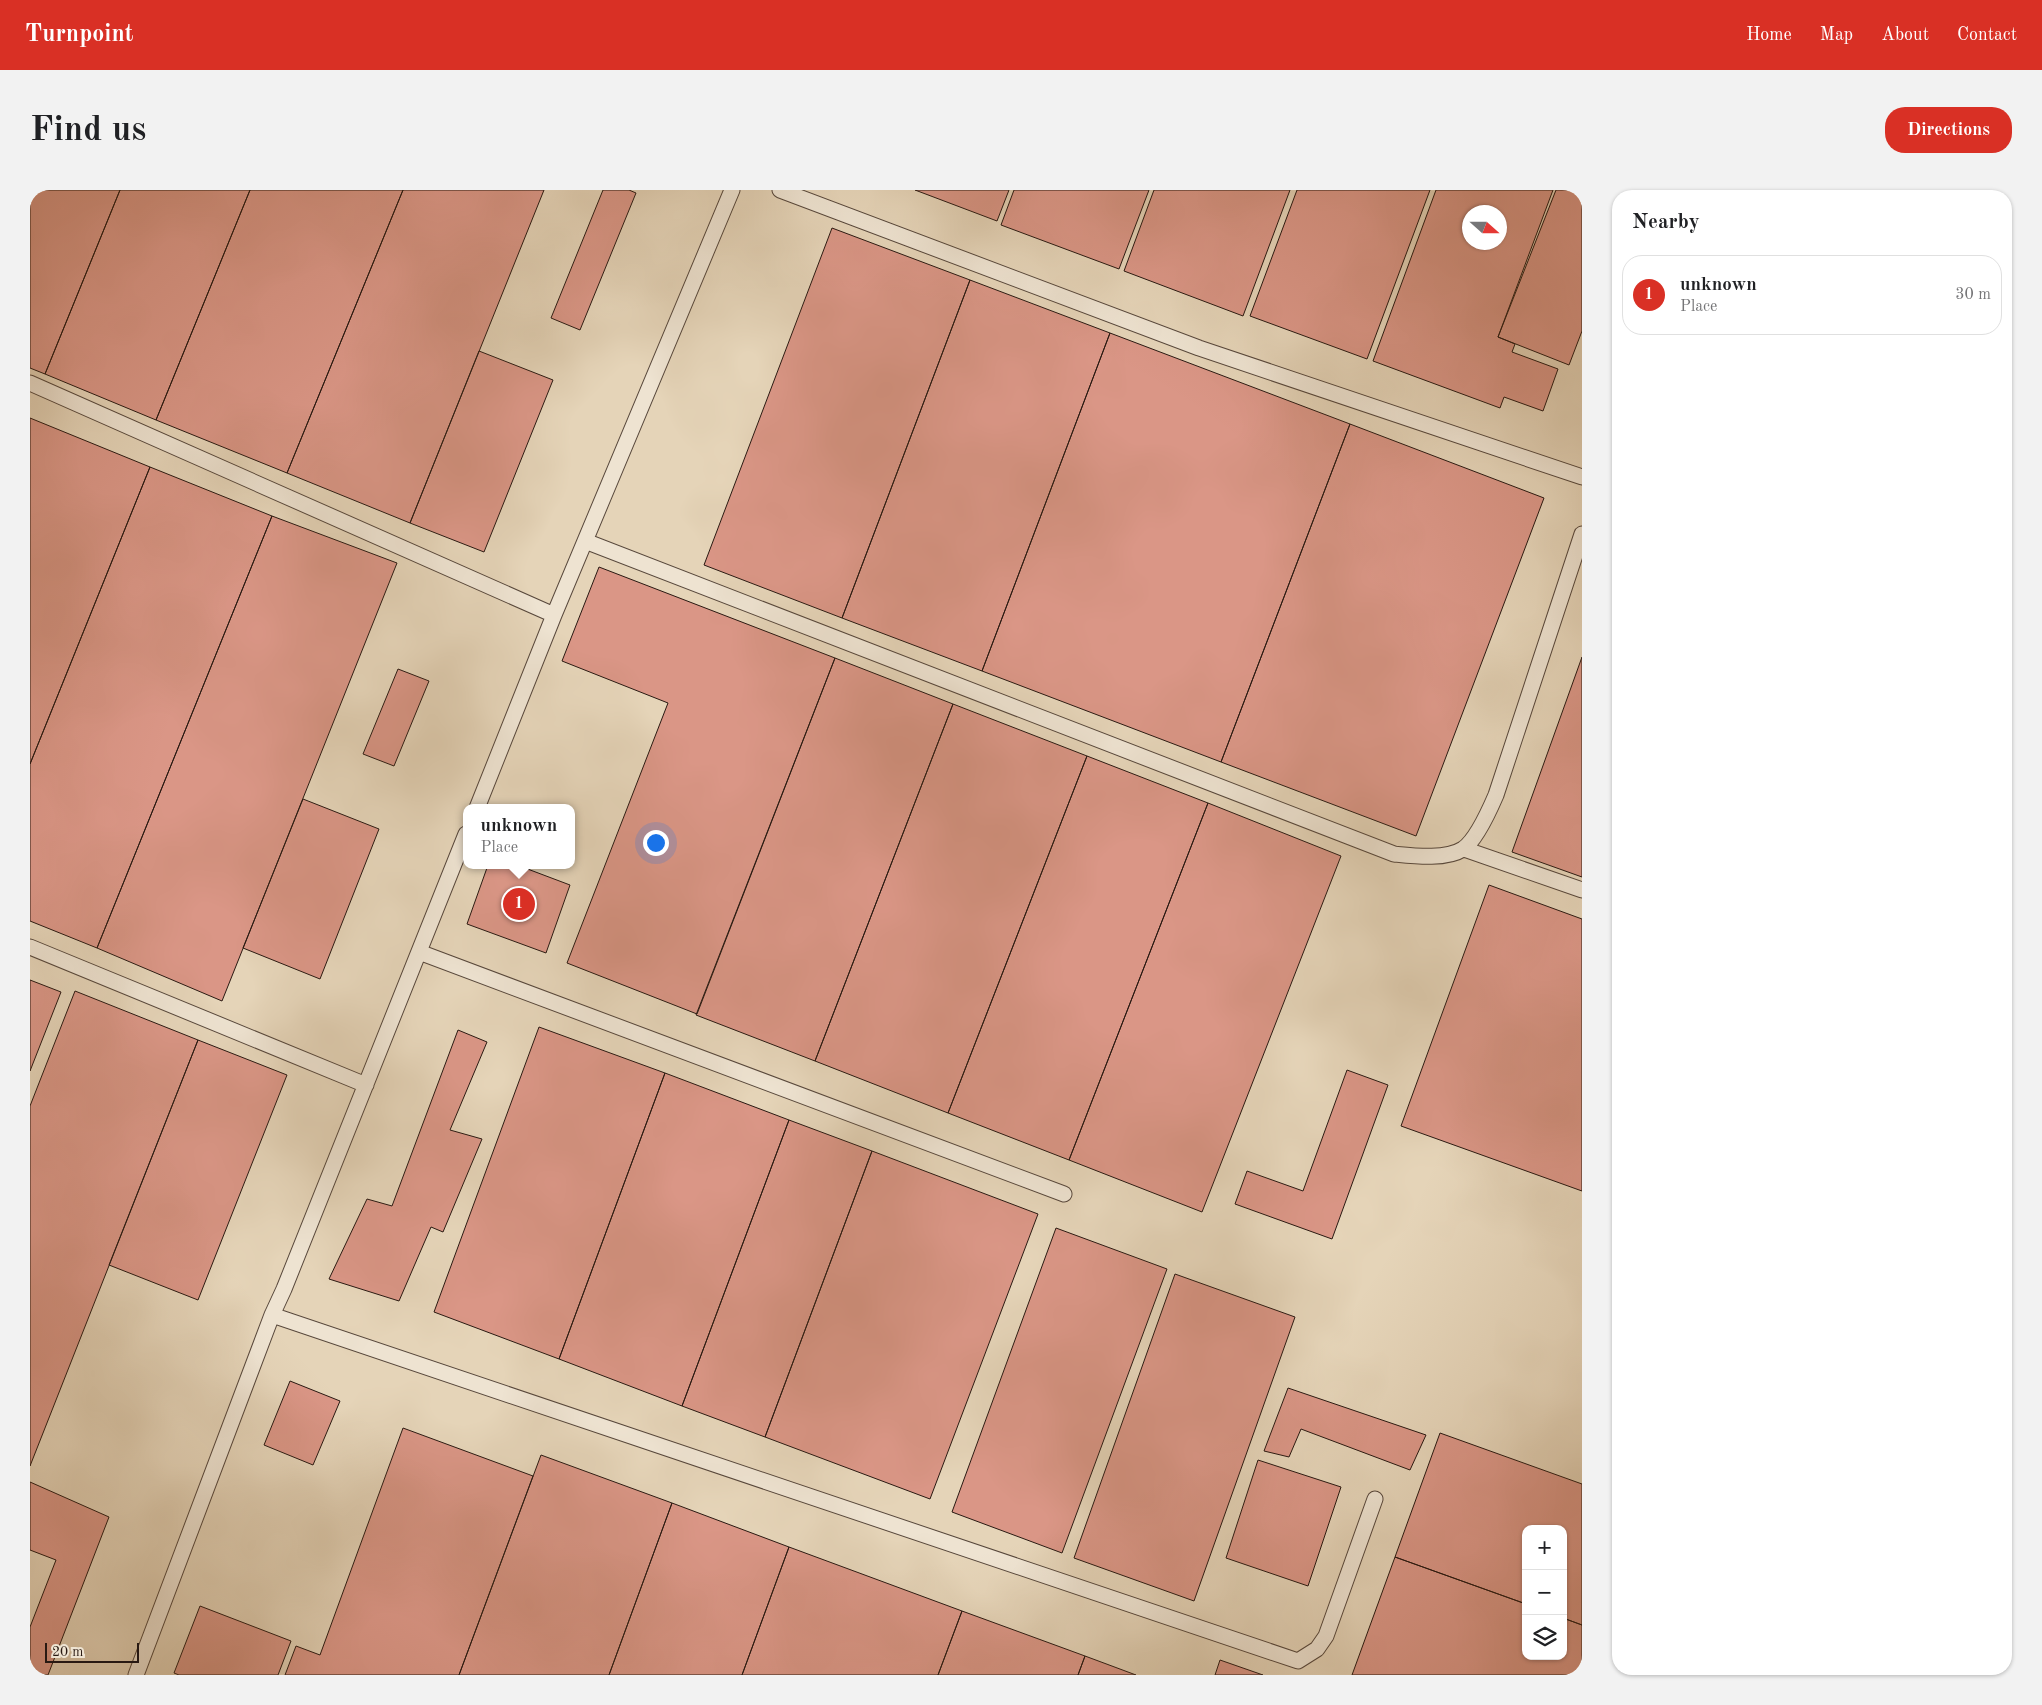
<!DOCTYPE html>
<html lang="en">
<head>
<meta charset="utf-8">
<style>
  :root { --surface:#fff; --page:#f2f2f2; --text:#202124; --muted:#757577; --line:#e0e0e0; --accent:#d93025 }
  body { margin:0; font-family:"Old Standard TT",serif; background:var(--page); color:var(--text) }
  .controls { position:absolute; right:15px; bottom:15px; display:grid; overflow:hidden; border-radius:10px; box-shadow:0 1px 4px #0004 }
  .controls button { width:45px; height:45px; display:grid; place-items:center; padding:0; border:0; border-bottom:1px solid var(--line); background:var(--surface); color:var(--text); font:25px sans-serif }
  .compass { position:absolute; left:1432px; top:15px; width:45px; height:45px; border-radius:50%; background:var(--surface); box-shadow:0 1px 4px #0004; rotate:111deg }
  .scale { position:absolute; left:15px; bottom:12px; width:94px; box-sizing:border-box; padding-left:5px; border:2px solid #291912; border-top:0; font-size:14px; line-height:18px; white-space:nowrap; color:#291912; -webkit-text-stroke:4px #eee3d1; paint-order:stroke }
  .you { position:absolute; left:625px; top:652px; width:18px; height:18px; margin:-12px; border:4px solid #fff; border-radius:50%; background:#1a73e8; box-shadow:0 0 0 8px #1a73e833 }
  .badge { display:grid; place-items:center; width:32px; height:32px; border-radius:50%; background:var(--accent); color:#fff; font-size:16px; font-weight:700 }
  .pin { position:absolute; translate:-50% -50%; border:2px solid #fff; box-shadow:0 1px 5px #0006 }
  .popup { position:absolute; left:433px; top:614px; width:112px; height:65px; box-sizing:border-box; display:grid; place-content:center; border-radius:10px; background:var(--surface); filter:drop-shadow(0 1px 4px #0005); font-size:16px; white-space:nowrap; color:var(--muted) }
  .popup b { font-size:19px; color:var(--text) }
  .popup::after { content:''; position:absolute; left:50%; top:100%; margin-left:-10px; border:10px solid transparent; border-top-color:var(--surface) }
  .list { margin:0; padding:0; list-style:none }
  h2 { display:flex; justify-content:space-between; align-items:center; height:65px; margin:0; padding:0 20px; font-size:21px }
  h2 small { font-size:16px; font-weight:400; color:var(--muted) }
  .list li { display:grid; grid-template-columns:32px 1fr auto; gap:15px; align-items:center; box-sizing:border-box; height:80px; margin:0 10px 10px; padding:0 10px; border:1px solid var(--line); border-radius:20px }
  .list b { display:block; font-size:19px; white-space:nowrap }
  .list p { margin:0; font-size:16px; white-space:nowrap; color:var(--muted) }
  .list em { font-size:16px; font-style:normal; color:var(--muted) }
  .icon { flex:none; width:28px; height:28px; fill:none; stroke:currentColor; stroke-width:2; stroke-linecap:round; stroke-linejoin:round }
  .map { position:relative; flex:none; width:1552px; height:1485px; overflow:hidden; border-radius:20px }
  header { display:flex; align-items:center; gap:30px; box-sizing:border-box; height:70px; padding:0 25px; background:var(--accent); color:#fff }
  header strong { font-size:24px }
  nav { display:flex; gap:28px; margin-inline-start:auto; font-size:18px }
  .intro { display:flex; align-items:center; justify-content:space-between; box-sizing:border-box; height:120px; padding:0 30px }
  h1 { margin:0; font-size:35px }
  .button { padding:12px 22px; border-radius:20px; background:var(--accent); color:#fff; font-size:18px; font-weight:700 }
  main { display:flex; gap:30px; padding:0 30px }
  aside { flex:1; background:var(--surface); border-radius:20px; box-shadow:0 1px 4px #0004 }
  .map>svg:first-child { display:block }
</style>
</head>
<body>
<header>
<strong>Turnpoint</strong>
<nav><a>Home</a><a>Map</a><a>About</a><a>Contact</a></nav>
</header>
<div class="intro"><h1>Find us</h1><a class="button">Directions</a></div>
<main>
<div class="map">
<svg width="1552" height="1485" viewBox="0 0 1552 1485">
  <rect width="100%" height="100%" fill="#e5d4b8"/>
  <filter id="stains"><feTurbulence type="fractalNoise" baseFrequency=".004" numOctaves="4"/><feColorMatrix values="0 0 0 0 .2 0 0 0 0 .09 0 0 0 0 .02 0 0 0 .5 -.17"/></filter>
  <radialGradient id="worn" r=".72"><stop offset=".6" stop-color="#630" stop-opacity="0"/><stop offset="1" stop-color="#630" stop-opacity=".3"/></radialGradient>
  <path fill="#da9686" stroke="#291912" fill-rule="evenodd" d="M 0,0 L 90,0 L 15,184 L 0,178 Z
    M 90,0 L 220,0 L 126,230 L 15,184 Z
    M 220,0 L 373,0 L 257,283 L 126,230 Z
    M 373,0 L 514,0 L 380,333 L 257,283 Z
    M 573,0 L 599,0 L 606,3 L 550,140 L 521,128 Z
    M 885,0 L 979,0 L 967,31 Z
    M 984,0 L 1119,0 L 1089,79 L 971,35 Z
    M 1124,0 L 1260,0 L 1213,126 L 1094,81 Z
    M 1267,0 L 1400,0 L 1337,169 L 1220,126 Z
    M 1406,0 L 1523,0 L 1468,147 L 1485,154 L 1482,162 L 1528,179 L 1513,221 L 1474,207 L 1470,218 L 1343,171 ZM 1440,22 L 1470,22 L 1470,52 L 1440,52 Z
    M 1526,0 L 1552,0 L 1552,141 L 1539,175 L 1468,147 Z
    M 802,38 L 940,90 L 812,428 L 674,375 Z
    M 940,90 L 1080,143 L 952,481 L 812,428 Z
    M 1080,143 L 1320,234 L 1191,572 L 952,481 Z
    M 449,161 L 523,190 L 454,362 L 380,333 Z
    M 0,228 L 120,277 L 0,574 Z
    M 1320,234 L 1514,308 L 1386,646 L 1191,572 Z
    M 120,277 L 242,326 L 67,758 L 0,731 L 0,574 Z
    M 242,326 L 367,373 L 192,811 L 67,758 Z
    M 569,377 L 805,468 L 667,824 L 537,773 L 638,513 L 532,471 Z
    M 1552,467 L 1552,687 L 1482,662 Z
    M 805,468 L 923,514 L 785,871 L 666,825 Z
    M 368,479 L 399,491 L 364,576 L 333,564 Z
    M 923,514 L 1057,566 L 918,923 L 785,871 Z
    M 1057,566 L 1178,613 L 1039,970 L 918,923 Z
    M 273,609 L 349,639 L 290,789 L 213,758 Z
    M 1178,613 L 1311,666 L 1172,1022 L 1039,970 Z
    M 458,675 L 487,675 L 540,695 L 516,763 L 437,734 Z
    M 1459,695 L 1552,729 L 1552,1001 L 1371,936 Z
    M 0,790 L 31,802 L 0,881 Z
    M 45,801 L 168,850 L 0,1276 L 0,916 Z
    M 509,837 L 635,883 L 529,1169 L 404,1122 Z
    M 428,840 L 457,852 L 420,940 L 452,949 L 413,1042 L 401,1037 L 369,1111 L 299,1089 L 337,1009 L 362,1016 Z
    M 168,850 L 257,885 L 168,1110 L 79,1075 Z
    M 1317,880 L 1358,895 L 1302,1049 L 1205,1014 L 1217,981 L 1273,1001 Z
    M 635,883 L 759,930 L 652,1216 L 529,1169 Z
    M 759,930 L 842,961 L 735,1247 L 652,1216 Z
    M 842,961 L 1008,1024 L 900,1309 L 735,1247 Z
    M 1026,1038 L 1137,1079 L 1032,1363 L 922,1322 Z
    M 1145,1084 L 1265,1127 L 1164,1411 L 1044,1368 Z
    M 260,1191 L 310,1211 L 283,1275 L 234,1255 Z
    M 1258,1198 L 1396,1245 L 1380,1280 L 1271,1239 L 1259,1267 L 1234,1261 Z
    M 373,1238 L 503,1286 L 429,1485 L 255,1485 L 266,1456 L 290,1465 Z
    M 1410,1243 L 1552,1294 L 1552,1435 L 1533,1428 L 1533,1339 L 1496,1339 L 1496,1414 L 1365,1367 Z
    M 511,1265 L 642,1313 L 579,1485 L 429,1485 Z
    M 1228,1270 L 1311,1297 L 1278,1396 L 1196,1368 Z
    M 0,1292 L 79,1327 L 18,1485 L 0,1483 L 0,1437 L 26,1370 L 0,1360 Z
    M 642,1313 L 759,1357 L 712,1485 L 579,1485 Z
    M 759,1357 L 932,1421 L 908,1485 L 712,1485 Z
    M 1365,1367 L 1496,1414 L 1496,1466 L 1533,1466 L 1533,1428 L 1552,1435 L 1552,1485 L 1322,1485 Z
    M 170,1416 L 261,1451 L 248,1485 L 149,1485 L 144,1483 Z
    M 932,1421 L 1055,1466 L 1048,1485 L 908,1485 Z
    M 1055,1466 L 1106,1485 L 1048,1485 Z
    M 1190,1470 L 1233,1485 L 1185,1485 Z"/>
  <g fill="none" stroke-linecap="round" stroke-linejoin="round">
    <g stroke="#58483c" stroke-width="17">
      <path id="service" d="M 750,0 L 1169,158 L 1552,287
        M 0,193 L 524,425
        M 555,351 L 1364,664 C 1384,666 1416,670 1433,659 C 1446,650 1460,619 1466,605 L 1552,344
        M 447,618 L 524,425 L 702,0
        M 1434,659 L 1552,700
        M 0,757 L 336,895
        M 389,762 L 1034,1004
        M 242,1125 L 1268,1471 L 1287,1459 L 1296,1446 L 1345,1309
        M 106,1485 L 242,1125 L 254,1099 L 436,644"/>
    </g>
    <use href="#service" stroke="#eee3d1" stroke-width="15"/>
  </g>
  <rect width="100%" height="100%" filter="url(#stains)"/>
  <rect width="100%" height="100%" fill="url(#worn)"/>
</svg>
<div class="controls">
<button>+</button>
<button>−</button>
<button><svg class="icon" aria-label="layers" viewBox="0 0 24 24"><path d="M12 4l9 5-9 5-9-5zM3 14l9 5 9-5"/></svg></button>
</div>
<svg class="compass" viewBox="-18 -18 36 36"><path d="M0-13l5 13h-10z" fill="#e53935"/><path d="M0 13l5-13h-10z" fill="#757577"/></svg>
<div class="scale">20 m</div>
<div class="you"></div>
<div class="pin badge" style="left:489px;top:714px">1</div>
<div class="popup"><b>unknown</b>Place</div>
</div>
<aside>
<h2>Nearby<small></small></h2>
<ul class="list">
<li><span class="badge">1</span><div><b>unknown</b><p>Place</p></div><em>30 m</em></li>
</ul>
</aside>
</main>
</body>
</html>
